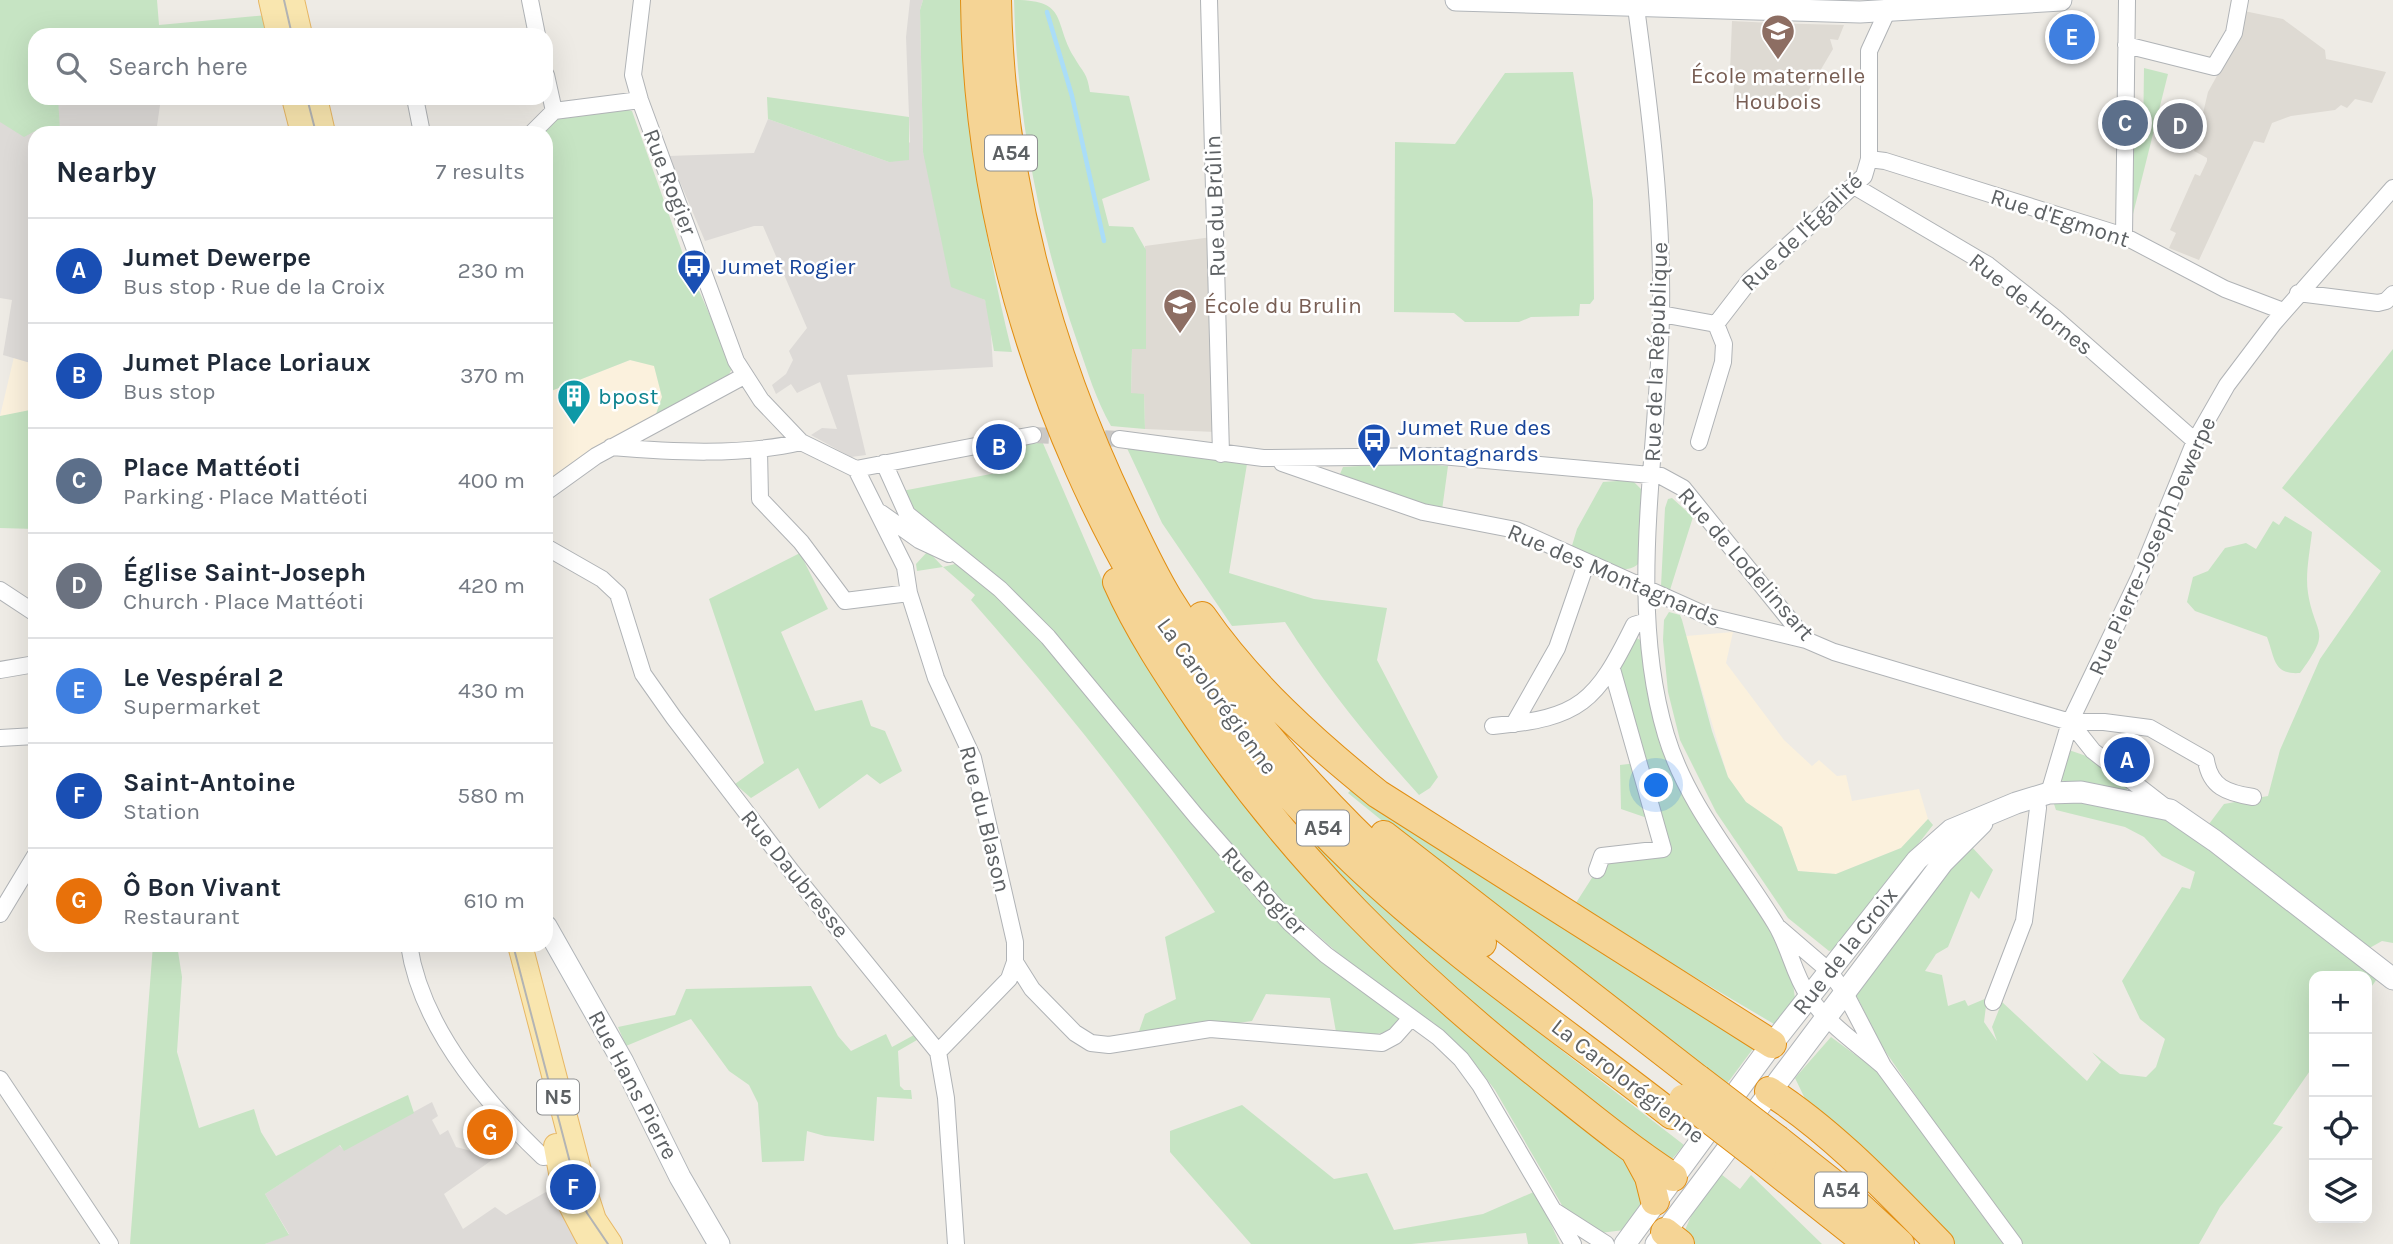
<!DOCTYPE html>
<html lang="en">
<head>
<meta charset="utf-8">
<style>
  :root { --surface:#fff; --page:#f6f6f7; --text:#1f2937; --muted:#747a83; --line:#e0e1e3; --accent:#b45309 }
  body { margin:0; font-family:Karla,sans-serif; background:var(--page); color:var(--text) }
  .controls { position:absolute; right:21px; bottom:21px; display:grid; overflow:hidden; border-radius:14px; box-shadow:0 7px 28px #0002 }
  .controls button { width:63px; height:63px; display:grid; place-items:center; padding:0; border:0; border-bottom:2px solid var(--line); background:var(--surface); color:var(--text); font:35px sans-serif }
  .you { position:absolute; left:1657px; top:786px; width:24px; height:24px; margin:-18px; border:5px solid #fff; border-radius:50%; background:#1a73e8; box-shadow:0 0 0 10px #1a73e833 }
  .badge { display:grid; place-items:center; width:46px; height:46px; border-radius:50%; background:var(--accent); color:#fff; font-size:23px; font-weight:700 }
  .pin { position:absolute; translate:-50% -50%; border:4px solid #fff; box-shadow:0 2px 7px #0006 }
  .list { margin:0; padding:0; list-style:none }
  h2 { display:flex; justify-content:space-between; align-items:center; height:91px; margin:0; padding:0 28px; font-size:30px }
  h2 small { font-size:23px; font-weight:400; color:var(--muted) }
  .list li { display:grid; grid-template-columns:46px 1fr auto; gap:21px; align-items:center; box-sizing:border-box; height:105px; padding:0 28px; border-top:2px solid var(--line) }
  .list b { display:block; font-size:26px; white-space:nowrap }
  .list p { margin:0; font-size:23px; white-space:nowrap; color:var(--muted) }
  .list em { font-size:23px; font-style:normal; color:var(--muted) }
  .icon { flex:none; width:38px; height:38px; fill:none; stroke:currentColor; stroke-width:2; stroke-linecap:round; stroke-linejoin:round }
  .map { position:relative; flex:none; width:2393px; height:1244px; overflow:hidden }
  .search { position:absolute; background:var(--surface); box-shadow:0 7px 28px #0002; left:28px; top:28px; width:525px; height:77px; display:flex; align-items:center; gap:18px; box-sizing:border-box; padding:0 24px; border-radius:21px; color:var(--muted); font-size:26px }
  .panel { position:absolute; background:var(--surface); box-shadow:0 7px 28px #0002; left:28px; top:126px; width:525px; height:826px; border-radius:21px }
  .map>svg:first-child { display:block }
</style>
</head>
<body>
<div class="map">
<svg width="2393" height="1244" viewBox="0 0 2393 1244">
  <rect width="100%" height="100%" fill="#eeebe5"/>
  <path fill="#fbf1dd" d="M 35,355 L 35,414 L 0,416 L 14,357 L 33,364 Z
    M 630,360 L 654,365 L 662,397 L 656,414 L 595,449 L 546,484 L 546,393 Z
    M 1733,632 L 1726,663 L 1784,740 L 1812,766 L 1819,760 L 1837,776 L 1846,775 L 1852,801 L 1919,789 L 1928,819 L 1901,848 L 1836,874 L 1798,871 L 1782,827 L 1746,802 L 1728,777 L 1686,636 Z"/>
  <path fill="#dddad7" d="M 910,0 L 923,0 L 920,10 L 923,152 L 974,295 L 985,300 L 990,318 L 993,367 L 847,375 L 866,455 L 851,457 L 811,435 L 822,428 L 837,429 L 820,382 L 797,393 L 791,384 L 776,394 L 772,385 L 786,374 L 793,360 L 789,351 L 807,328 L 763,226 L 754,226 L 705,241 L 669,156 L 754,153 L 768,119 L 889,162 L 910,142 L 906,37 Z
    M 0,79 L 35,98 L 161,98 L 156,133 L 35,133 L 34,364 L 3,355 L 12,300 L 0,298 Z
    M 432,1102 L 438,1116 L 432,1120 L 440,1135 L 448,1130 L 456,1147 L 479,1153 L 518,1134 L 523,1138 L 444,1194 L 463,1229 L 495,1207 L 506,1215 L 551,1189 L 586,1244 L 265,1244 L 289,1234 L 265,1194 L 339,1145 L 344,1150 Z"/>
  <path fill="#dedad3" d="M 2244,11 L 2283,19 L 2325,50 L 2326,59 L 2386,72 L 2372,103 L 2355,99 L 2347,108 L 2341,105 L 2335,110 L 2291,116 L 2272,123 L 2264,143 L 2254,141 L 2199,260 L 2169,248 L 2176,233 L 2170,230 L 2195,174 L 2200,176 L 2207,161 L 2207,158 L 2194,151 L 2208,92 L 2239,36 Z
    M 1732,21 L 1772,23 L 1844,25 L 1838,40 L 1830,39 L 1833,49 L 1797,110 L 1733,102 L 1735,73 L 1730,72 Z
    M 1212,237 L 1216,432 L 1145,429 L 1144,394 L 1131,394 L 1132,349 L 1146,348 L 1145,246 Z"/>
  <path fill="#c6e4c3" d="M 0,0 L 157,0 L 159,25 L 267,15 L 271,35 L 35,35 L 35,98 L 58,98 L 60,131 L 37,130 L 24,137 L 0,122 Z
    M 923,0 L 961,0 C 968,123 982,232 1012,352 L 994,351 L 985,300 L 951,287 L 923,152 L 920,10 Z
    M 1014,0 C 1069,0 1053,22 1074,57 C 1083,73 1087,72 1090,92 L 1129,96 L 1150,180 L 1102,199 L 1109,226 L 1133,227 L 1146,250 L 1146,349 L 1132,349 L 1131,393 L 1144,394 L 1145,429 L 1111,426 C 1096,400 1087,370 1077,341 C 1039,232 1017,116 1014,0 Z
    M 2144,68 L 2168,74 L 2132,218 L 2134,141 L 2143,140 Z
    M 1573,72 L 1593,200 L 1594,299 L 1590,304 L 1580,304 L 1579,316 L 1531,317 L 1519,322 L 1465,322 L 1454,313 L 1394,312 L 1395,142 L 1455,144 L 1505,73 Z
    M 767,97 L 909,117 L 909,160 L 889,162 L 768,119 Z
    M 624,109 L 632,111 L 684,257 L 733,367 L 728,376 L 656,414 L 662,397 L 654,366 L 630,360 L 546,393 L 546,133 L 541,133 L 555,118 Z
    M 2393,349 L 2393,943 L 2382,941 L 2366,950 L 2209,824 L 2224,804 L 2268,796 L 2280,750 L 2320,659 L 2381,571 L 2282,488 Z
    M 35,409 L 35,529 L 0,528 L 0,416 Z
    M 1042,441 L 1113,605 L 1370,945 L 1443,1014 L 1634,1163 L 1644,1199 L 1624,1230 L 1600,1233 L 1563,1207 L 1495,1090 L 1469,1056 L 1434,1023 L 1389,998 L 1281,903 L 1270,900 L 1411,1018 C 1383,1039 1370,1035 1336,1032 L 1330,998 L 1266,994 L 1252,1021 L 1137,1037 L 1145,1014 L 1176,999 L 1165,937 L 1215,912 C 1142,803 1058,699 971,600 L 975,595 L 943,567 L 917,571 L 916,564 L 928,551 L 943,567 L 955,564 L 1012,606 L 906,503 L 902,491 L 996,473 L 994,450 Z
    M 1126,446 L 1247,464 L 1229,573 L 1314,599 L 1387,608 L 1377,660 L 1438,777 L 1430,788 L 1419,795 C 1369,740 1324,684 1285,622 L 1232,626 L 1162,523 Z
    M 1411,463 L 1448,466 L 1442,510 L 1342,477 L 1340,474 L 1343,467 Z
    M 1632,480 L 1643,491 L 1639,563 C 1624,580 1589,556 1571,549 L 1577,529 L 1603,482 Z
    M 1672,498 L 1693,517 L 1670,590 L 1661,586 L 1665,508 L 1668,499 Z
    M 2285,516 L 2312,532 C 2310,551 2305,574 2308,593 C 2315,637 2333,628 2300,673 C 2273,675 2275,658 2267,637 L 2195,611 L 2187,602 L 2193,577 L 2208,571 L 2225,548 L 2246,543 L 2256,549 L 2273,521 L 2279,525 Z
    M 800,553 L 828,609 L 781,632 L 815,711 L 862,700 L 871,726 L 885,731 L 902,771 L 880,784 L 867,774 L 819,809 L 798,768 L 751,798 L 735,784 L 764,763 L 709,599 Z
    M 1669,612 L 1680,615 L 1682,620 L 1712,731 L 1728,777 L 1746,802 L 1782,827 L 1798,871 L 1836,874 L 1901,848 L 1928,819 L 1933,825 L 1836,949 L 1829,951 L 1788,918 L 1716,812 L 1680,740 L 1668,692 L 1663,640 L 1664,620 Z
    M 1635,637 L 1640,640 L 1657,725 L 1766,921 L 1793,983 L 1795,999 L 1774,1024 L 1574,906 L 1597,870 L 1602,856 L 1663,849 L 1656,821 L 1621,809 L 1620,765 L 1637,763 L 1617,672 Z
    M 2066,749 L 2092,758 L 2128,785 L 2126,793 L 2059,780 Z
    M 1233,754 L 1380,897 L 1498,1001 L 1684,1145 L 1667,1165 L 1353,902 Z
    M 1356,785 L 1755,1046 L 1726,1085 L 1487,906 L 1348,793 Z
    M 2075,799 L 2169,816 L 2379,976 L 2367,993 L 2367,976 L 2314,976 L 2314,1065 L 2273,1124 L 2283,1127 L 2220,1207 L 2199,1244 L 2018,1244 L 1883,1048 L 1855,993 L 1900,924 L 1971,846 L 1993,870 L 1979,899 L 1971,891 L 1948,947 L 1936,954 L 1925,971 L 1942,975 L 1948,1006 L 1965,1000 L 1968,1006 L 1987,998 L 1984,1022 L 1997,1041 L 1992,1027 L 2002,1002 L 2087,1081 L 2101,1062 L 2092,1052 L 2120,1074 L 2146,1077 L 2156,1067 L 2165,1039 L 2140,1019 L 2122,981 L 2182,887 L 2190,889 L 2195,872 L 2162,856 L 2144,837 L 2125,827 L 2056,810 L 2054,804 Z
    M 153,945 L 177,945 L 182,977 L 177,1052 L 199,1128 L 254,1109 L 261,1132 L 276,1156 L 408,1095 L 414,1113 L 344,1151 L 340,1145 L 265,1194 L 289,1235 L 265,1244 L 130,1244 Z
    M 811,986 L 838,1036 L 851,1051 L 886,1034 L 892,1047 L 914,1035 L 917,1040 L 898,1051 L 900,1086 L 904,1090 L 911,1090 L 912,1099 L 877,1097 L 874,1141 L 825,1136 L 807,1131 L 804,1161 L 762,1162 L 758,1103 L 749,1085 L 729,1071 L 691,1019 L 626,1046 L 618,1027 L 675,1015 L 686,989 Z
    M 1831,1037 L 1876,1070 L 2003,1244 L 1954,1244 L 1808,1105 L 1795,1078 Z
    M 1242,1105 L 1334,1179 L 1367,1173 L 1394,1230 L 1483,1214 L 1536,1191 L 1560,1244 L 1528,1244 L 1526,1233 L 1411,1244 L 1251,1244 L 1170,1152 L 1170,1131 Z
    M 1712,1167 L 1740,1189 L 1751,1175 L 1822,1244 L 1679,1244 Z"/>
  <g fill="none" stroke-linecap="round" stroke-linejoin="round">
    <path stroke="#aaddf8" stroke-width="4.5" d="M 1047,12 L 1072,96 L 1104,241"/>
    <path stroke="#cac8c5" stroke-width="16" stroke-dasharray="16 8" stroke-linecap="butt" d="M 1033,435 L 1119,439"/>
    <g stroke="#b0b3b6" stroke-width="18">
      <path id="street" d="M 530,0 L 537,35
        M 642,0 L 633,75 L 640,100 L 736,361 L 761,400 L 801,442 L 856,469 L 1033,435
        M 1209,0 L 1221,454
        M 1635,0 C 1649,103 1663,209 1661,314 C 1659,451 1626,601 1666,735 C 1687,805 1737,861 1775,923 C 1789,945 1793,973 1808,995 C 1826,1023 1858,1044 1883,1066
        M 2126,45 L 2214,67 L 2234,33 L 2240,0
        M 546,75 L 554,111
        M 415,98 L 422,133
        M 532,133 L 554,111 L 640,100
        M 1869,159 L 1885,161 L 2124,236 L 2225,289 L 2283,311
        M 1854,186 L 1988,265 L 2054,317 L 2195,441
        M 2124,236 L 2127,0
        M 2298,293 L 2378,303 L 2386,301 L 2393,294
        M 1661,314 L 1716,324 L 1724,344 L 1723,362 L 1699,442
        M 1716,324 L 1750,280 L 1864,176 L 1869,159 L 1869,51 L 1891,3
        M 1119,439 L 1263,458 L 1441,456 L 1661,476 L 1683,488 L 1806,640 L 1834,652 L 2070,722 L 2104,722 L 2150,728 L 2206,760 C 2210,787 2227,793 2253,797
        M 611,447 C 670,452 743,456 801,442
        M 759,450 L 760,499 L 801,542 L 845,601 L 909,593
        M 884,463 L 907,514 L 1000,589 L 1048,637 L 1196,816 L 1290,923 L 1326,955 L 1438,1037 L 1461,1059 L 1480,1085 L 1573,1244
        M 1282,463 L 1423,512 L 1516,530 L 1710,617 L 1806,640
        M 856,469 L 905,567 L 909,593 L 936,678 L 973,758 L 1015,942 L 1015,962 L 1009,979 L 938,1052
        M 546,492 L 596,456 L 744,376
        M 881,513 L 919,540 L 949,554
        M 546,547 L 602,579 L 618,594 L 643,674 L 674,718 L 792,872 L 938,1052 L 946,1098 L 956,1244
        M 0,590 L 35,613
        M 0,670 L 35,664
        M 2070,722 L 2093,751 L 2164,806
        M 1514,724 L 1557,648 L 1586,564
        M 1493,726 C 1581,718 1596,702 1634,625 L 1647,621
        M 0,738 L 35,736
        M 2049,793 L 2070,722 L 2139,578 L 2195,441 L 2227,385 L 2273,324 L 2393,188
        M 1597,870 L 1602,856 L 1663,849 L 1612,669
        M 0,914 L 35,856
        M 1779,928 L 1829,971 L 1845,993 L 1883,1066 L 2014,1244
        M 409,945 C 421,1026 485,1102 543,1157 L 565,1155
        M 1015,962 L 1032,989 L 1075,1033 L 1091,1043 L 1109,1045 L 1210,1029 L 1382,1043 L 1395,1036 L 1411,1018
        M 1993,1002 L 2024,921 L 2038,808 L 2036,797
        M 0,1079 L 110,1244
        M 1556,1212 L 1606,1244"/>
    </g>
    <g stroke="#b1b5b9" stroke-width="23">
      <path id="secondary" d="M 1456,0 L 1860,12 L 2061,0
        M 546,926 L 623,1062 L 680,1177 L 719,1244
        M 1625,1244 L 1772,1044 L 1917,860 L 1951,830 L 2016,803 L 2049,793 L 2081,792 L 2170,810 L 2215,841 L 2393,979
        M 1656,1244 L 1943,862 L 1982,823"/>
    </g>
    <g stroke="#e7b765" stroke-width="26">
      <path id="primary" d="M 271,0 L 279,35
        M 292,0 L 300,35
        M 294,98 L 303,133
        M 315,98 L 323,133
        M 520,945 L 583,1186 L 594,1220 L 610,1244
        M 556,1146 L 565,1194 L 587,1236"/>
    </g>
    <g stroke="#e18e12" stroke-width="30">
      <path id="highway" d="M 975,0 C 978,321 1123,641 1354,862 C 1452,955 1566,1032 1672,1115
        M 997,0 C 1000,177 1047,351 1123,510 C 1137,539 1151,570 1168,598 C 1248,728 1362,850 1482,943
        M 1117,582 C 1138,630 1169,676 1198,719 C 1296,862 1406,970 1542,1078 C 1585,1112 1627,1147 1673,1177
        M 1202,616 C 1250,685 1312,741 1378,794 L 1772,1044
        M 1384,835 L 1698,1079
        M 1769,1091 C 1833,1132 1887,1190 1940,1244
        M 1778,1140 L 1845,1193 L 1900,1244
        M 1636,1153 L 1649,1177 L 1655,1201
        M 1762,1160 L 1868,1244
        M 1665,1232 L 1680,1244"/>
    </g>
    <use href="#street" stroke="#fff" stroke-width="16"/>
    <use href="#secondary" stroke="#fff" stroke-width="21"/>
    <use href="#primary" stroke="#f9e6af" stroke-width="24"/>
    <use href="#highway" stroke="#f5d495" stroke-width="28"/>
    <path stroke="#b3b4b4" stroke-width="2" d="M 284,0 L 292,35
      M 307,98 L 316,133
      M 513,945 L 578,1193 L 587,1213 L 608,1244"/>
    <g stroke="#e18e12" stroke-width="30" stroke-linecap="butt">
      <path id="highway-bridge" d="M 1698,1079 L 1778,1140
        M 1683,1099 L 1762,1160"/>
    </g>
    <use href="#highway-bridge" stroke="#f5d495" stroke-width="28"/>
  </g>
  <defs>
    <g id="school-pin" transform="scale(1.75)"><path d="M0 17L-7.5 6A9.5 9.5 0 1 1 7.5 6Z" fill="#8d6e63" stroke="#fff"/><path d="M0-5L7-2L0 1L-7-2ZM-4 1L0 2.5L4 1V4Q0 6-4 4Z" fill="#fff"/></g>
    <g id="bus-pin" transform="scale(1.75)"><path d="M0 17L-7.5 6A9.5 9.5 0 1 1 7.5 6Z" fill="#1a4fb4" stroke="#fff"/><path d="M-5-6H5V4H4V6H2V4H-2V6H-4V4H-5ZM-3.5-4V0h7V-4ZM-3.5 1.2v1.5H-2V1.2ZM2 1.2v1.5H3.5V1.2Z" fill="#fff"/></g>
    <g id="building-pin" transform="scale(1.75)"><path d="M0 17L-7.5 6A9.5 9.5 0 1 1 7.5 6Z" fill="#0f9aa8" stroke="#fff"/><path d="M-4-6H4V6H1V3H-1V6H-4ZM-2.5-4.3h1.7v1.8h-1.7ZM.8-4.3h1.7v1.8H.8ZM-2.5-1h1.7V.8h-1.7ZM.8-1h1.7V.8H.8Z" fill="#fff"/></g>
  </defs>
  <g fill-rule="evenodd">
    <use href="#school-pin" x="1778" y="31"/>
    <use href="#bus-pin" x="694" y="266"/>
    <use href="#school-pin" x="1180" y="305"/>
    <use href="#building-pin" x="574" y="396"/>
    <use href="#bus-pin" x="1374" y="440"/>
  </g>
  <g text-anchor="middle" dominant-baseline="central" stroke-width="5" stroke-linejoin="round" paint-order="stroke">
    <g fill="#fff" stroke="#8e9092" stroke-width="2">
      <rect x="985" y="135.5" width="52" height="35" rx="5"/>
      <rect x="1297" y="810.5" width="52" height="35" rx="5"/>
      <rect x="537" y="1079.5" width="42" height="35" rx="5"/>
      <rect x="1815" y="1172.5" width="52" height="35" rx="5"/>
    </g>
    <g font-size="21" font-weight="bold" fill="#5d6164">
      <text x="1011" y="153">A54</text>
      <text x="1323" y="828">A54</text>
      <text x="558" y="1097">N5</text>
      <text x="1841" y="1190">A54</text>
    </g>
    <g font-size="23" fill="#785e54" stroke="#fff">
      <text x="1778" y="75">École maternelle<tspan x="1778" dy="26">Houbois</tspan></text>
      <text x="1204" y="305" text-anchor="start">École du Brulin</text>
    </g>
    <g font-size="23" fill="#5d6164" stroke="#fff">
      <text transform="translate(670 182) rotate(69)">Rue Rogier</text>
      <text transform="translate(1215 206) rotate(-92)">Rue du Brûlin</text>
      <text transform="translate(2060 218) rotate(18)">Rue d'Egmont</text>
      <text transform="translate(1802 232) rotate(-44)">Rue de l'Égalité</text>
      <text transform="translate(2031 304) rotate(38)">Rue de Hornes</text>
      <text transform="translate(1656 352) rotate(-88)">Rue de la République</text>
      <text transform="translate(2152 546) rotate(-66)">Rue Pierre-Joseph Dewerpe</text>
      <text transform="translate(1746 564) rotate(49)">Rue de Lodelinsart</text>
      <text transform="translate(1614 575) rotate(23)">Rue des Montagnards</text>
      <text transform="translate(1217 696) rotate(54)">La Carolorégienne</text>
      <text transform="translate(985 819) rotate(76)">Rue du Blason</text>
      <text transform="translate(795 874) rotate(51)">Rue Daubresse</text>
      <text transform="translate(1264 891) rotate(47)">Rue Rogier</text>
      <text transform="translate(1845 951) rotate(-52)">Rue de la Croix</text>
      <text transform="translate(1628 1081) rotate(38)">La Carolorégienne</text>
      <text transform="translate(633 1085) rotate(62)">Rue Hans Pierre</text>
    </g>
    <g font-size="23" fill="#164399" stroke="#fff" text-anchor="start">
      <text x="718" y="266">Jumet Rogier</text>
      <text x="1398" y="427">Jumet Rue des<tspan x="1398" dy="26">Montagnards</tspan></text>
    </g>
    <g font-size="23" fill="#0d838f" stroke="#fff" text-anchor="start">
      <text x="598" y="396">bpost</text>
    </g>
  </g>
</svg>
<div class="controls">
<button>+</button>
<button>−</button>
<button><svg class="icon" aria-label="locate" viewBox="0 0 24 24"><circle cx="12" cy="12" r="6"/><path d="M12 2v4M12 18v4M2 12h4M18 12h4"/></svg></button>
<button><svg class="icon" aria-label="layers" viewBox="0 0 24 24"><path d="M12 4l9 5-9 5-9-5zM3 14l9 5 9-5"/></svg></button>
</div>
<div class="you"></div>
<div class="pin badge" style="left:2127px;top:760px;background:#1a4fb4">A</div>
<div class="pin badge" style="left:999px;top:447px;background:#1a4fb4">B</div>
<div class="pin badge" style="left:2125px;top:123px;background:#5c6f8a">C</div>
<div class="pin badge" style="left:2180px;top:126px;background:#6b7280">D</div>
<div class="pin badge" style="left:2072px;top:37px;background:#3f7fe0">E</div>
<div class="pin badge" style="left:573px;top:1187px;background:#1a4fb4">F</div>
<div class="pin badge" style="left:490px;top:1132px;background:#e8710a">G</div>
<div class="search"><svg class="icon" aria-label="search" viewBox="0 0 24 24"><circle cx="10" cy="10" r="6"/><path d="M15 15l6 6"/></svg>Search here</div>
<section class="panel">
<h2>Nearby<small>7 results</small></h2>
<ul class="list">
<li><span class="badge" style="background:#1a4fb4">A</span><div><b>Jumet Dewerpe</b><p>Bus stop · Rue de la Croix</p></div><em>230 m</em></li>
<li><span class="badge" style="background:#1a4fb4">B</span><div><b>Jumet Place Loriaux</b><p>Bus stop</p></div><em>370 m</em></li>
<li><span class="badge" style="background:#5c6f8a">C</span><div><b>Place Mattéoti</b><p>Parking · Place Mattéoti</p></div><em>400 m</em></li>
<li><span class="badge" style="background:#6b7280">D</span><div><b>Église Saint-Joseph</b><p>Church · Place Mattéoti</p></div><em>420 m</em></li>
<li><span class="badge" style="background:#3f7fe0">E</span><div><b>Le Vespéral 2</b><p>Supermarket</p></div><em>430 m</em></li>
<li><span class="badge" style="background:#1a4fb4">F</span><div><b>Saint-Antoine</b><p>Station</p></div><em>580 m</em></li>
<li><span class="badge" style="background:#e8710a">G</span><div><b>Ô Bon Vivant</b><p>Restaurant</p></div><em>610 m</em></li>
</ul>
</section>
</div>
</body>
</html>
